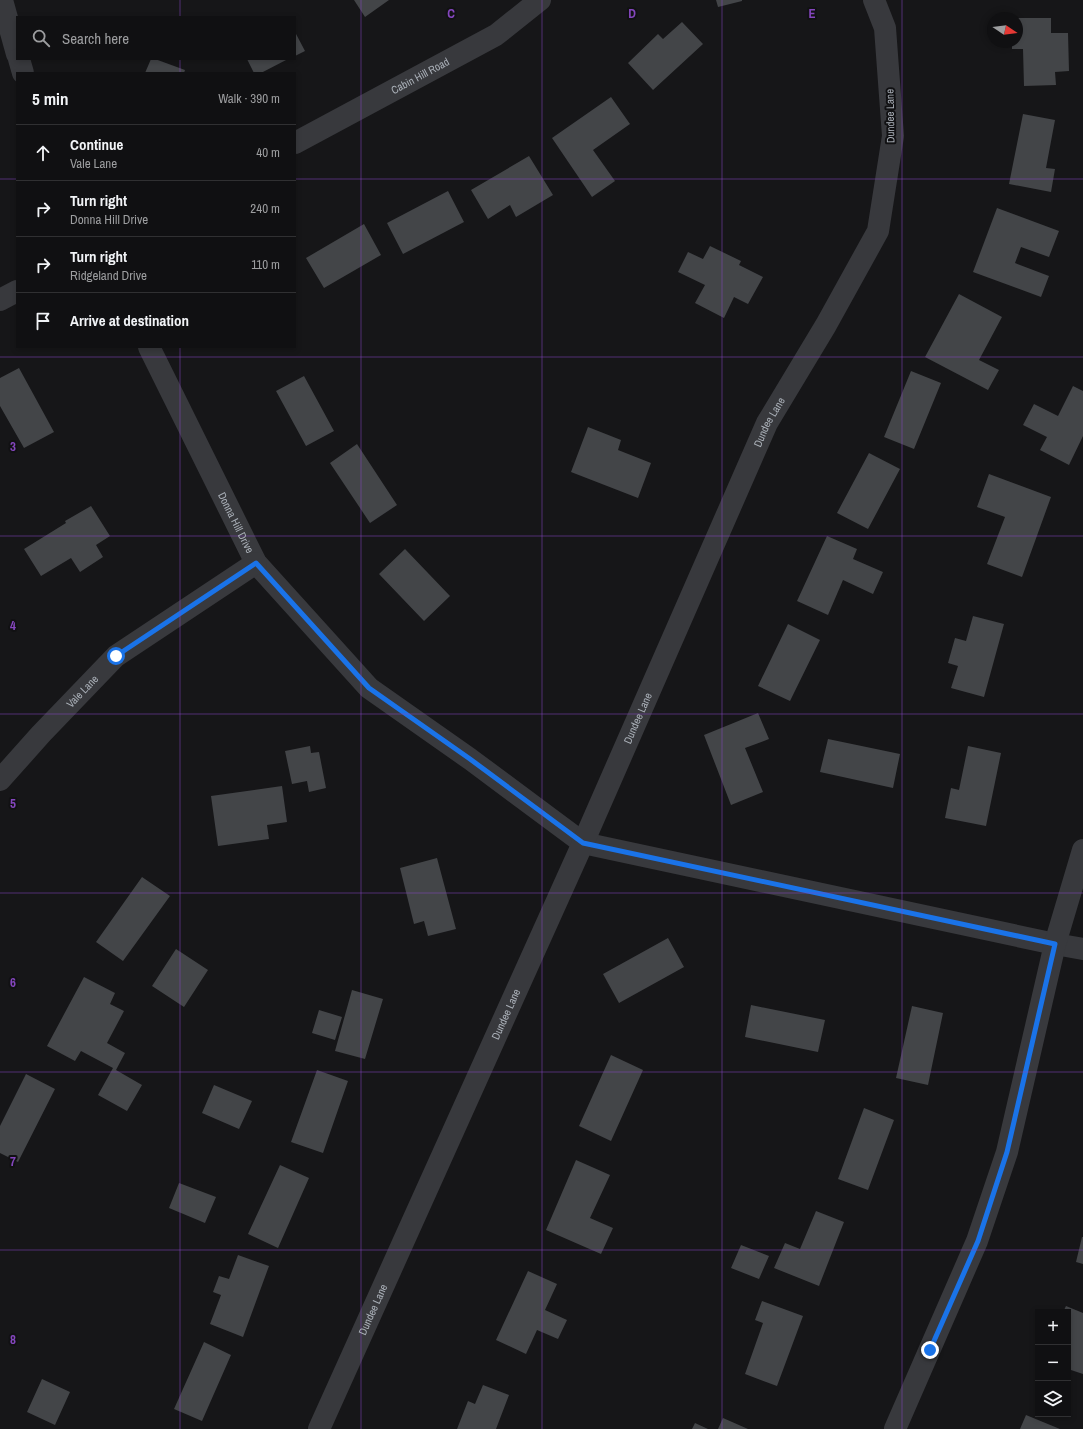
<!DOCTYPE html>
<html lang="en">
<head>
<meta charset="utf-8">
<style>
  :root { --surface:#101012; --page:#1e1e20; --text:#f1f3f6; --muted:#9c9d9f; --line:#303032 }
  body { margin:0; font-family:"Archivo Narrow",sans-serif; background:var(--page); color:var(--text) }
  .controls { position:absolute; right:12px; bottom:12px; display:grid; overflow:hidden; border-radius:0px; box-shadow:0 2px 6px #0003 }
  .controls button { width:36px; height:36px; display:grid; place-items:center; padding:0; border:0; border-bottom:1px solid var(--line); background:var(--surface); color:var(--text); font:20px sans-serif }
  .compass { position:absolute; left:987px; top:12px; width:36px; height:36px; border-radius:50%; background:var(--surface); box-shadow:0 2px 6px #0003; rotate:103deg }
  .stop { position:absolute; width:12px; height:12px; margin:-9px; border:3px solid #1a73e8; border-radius:50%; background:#fff }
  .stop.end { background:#1a73e8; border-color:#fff; box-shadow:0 1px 4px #0008 }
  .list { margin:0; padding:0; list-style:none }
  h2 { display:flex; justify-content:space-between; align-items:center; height:52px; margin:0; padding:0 16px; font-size:17px }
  h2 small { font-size:13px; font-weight:400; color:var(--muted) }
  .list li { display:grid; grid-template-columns:26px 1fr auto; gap:12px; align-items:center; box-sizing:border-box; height:56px; padding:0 16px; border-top:1px solid var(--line) }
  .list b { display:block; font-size:15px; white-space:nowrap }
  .list p { margin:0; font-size:13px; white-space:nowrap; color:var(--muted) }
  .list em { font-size:13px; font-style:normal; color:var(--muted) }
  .icon { flex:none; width:22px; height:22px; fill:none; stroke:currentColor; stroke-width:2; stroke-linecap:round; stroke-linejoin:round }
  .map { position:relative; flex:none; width:1083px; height:1429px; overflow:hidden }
  .search { position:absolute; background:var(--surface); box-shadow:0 2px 6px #0003; left:16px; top:16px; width:280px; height:44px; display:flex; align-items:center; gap:10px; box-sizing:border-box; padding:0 14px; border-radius:0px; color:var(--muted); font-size:15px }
  .panel { position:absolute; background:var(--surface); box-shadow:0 2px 6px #0003; left:16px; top:72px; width:280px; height:276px; border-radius:0px }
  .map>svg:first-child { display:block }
</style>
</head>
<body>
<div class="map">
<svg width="1083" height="1429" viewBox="0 0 1083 1429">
  <rect width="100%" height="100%" fill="#161618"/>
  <path fill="#434548" d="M 354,0 L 389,0 L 365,17 Z
    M 716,0 L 742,0 L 742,1 L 718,7 Z
    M 1017,18 L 1051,18 L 1051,33 L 1068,33 L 1069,71 L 1055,72 L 1056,85 L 1024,86 L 1023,49 L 1012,49 L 1012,42 L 1017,42 Z
    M 682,22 L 703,44 L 653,90 L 628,63 L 658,34 L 663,39 Z
    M 295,32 L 305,51 L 295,56 Z
    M 151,59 L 155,59 L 185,70 L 184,73 L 145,73 Z
    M 247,59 L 288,59 L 261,73 L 254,73 Z
    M 611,97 L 630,124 L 593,150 L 615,181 L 592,197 L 552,138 Z
    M 1023,114 L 1055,120 L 1046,168 L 1055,169 L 1051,192 L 1009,184 Z
    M 529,156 L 553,195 L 516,217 L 510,205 L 488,219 L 471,190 Z
    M 448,191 L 464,222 L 403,254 L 387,223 Z
    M 997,208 L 1059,231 L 1049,257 L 1021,247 L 1015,263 L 1049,276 L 1041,297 L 973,272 Z
    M 364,224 L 381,255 L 324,288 L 306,258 Z
    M 710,246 L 741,261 L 739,265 L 763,277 L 748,304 L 734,297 L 724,318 L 695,303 L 705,285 L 678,272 L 688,252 L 703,259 Z
    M 959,294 L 1002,317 L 979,360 L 999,370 L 988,390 L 925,357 Z
    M 19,368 L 54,432 L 24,448 L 0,406 L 0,378 Z
    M 911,371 L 941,383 L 914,449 L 884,437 Z
    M 304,376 L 334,431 L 306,446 L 276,391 Z
    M 1073,386 L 1083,391 L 1083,436 L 1069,465 L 1040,450 L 1047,437 L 1023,425 L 1034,404 L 1058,416 Z
    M 588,427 L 621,440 L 618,450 L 651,463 L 638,498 L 571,472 Z
    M 357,444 L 397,505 L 370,523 L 330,463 Z
    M 869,453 L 900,469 L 868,529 L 837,513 Z
    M 989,474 L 1051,497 L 1022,577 L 987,564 L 1005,517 L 977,507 Z
    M 91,506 L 110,536 L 96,545 L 103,557 L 80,572 L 71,558 L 41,576 L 24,549 L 66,523 L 65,521 Z
    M 827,536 L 857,549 L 853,559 L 883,572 L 873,594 L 843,580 L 828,615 L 797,601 Z
    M 405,549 L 450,596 L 424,621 L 379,574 Z
    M 973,616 L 1004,624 L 984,697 L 951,688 L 958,666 L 948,663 L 955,638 L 966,641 Z
    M 788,624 L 820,640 L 790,701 L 758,686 Z
    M 758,713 L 769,739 L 745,748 L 763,792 L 731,805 L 704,735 Z
    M 828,739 L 900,754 L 893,788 L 820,772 Z
    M 310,746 L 311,753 L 319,752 L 326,788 L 309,792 L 307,781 L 292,784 L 285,751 Z
    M 968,746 L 1001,753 L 986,826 L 945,818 L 951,788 L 959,790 Z
    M 282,786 L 287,822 L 267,825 L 269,839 L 218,846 L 211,796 Z
    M 437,858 L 456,929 L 428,936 L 424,921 L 414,924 L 400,868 Z
    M 142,877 L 170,896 L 123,961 L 96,942 Z
    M 668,938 L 684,967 L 619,1003 L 603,974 Z
    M 176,949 L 208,970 L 184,1007 L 152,986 Z
    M 84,977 L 115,993 L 110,1004 L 124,1011 L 107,1043 L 125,1053 L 116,1070 L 142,1085 L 127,1111 L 98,1095 L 113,1068 L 81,1051 L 75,1061 L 47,1046 Z
    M 352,990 L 383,999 L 365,1059 L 335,1051 Z
    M 751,1005 L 825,1020 L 818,1052 L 745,1037 Z
    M 912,1006 L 943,1013 L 928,1085 L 896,1078 Z
    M 319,1010 L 342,1017 L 335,1040 L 312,1033 Z
    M 611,1055 L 643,1070 L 611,1141 L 579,1126 Z
    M 317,1070 L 348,1081 L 323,1153 L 291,1142 Z
    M 26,1074 L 55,1089 L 18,1162 L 0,1153 L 0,1126 Z
    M 214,1085 L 252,1101 L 239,1129 L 202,1113 Z
    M 864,1108 L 894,1120 L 868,1190 L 838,1179 Z
    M 576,1160 L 610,1175 L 590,1218 L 613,1228 L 601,1254 L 546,1230 Z
    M 280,1165 L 309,1178 L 278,1248 L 248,1234 Z
    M 179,1183 L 216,1197 L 205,1223 L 169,1208 Z
    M 816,1211 L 844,1222 L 819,1286 L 774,1268 L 785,1243 L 800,1249 Z
    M 1082,1237 L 1083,1237 L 1083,1264 L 1076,1262 Z
    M 741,1245 L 769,1256 L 759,1279 L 731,1268 Z
    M 238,1255 L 269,1266 L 243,1337 L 210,1324 L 221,1295 L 213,1292 L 219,1276 L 229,1279 Z
    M 528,1271 L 557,1284 L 545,1310 L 567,1320 L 558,1339 L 537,1330 L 526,1354 L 496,1340 Z
    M 762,1301 L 803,1316 L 777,1386 L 745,1374 L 763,1323 L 755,1320 Z
    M 1066,1306 L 1083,1313 L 1083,1374 L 1068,1369 L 1068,1312 L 1063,1312 Z
    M 204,1342 L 231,1355 L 202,1421 L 174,1409 Z
    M 42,1379 L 70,1392 L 55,1425 L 27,1412 Z
    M 483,1385 L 509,1395 L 496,1429 L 457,1429 L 468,1401 L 475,1404 Z
    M 1026,1415 L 1060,1429 L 1020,1429 Z
    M 723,1418 L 748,1429 L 718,1429 Z
    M 695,1423 L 708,1429 L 692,1429 Z"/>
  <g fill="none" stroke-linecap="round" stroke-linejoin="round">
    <g stroke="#38393d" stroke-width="22">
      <path d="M 2,0 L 17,54"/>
      <path d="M 19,59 L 23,73"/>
      <path id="s1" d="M 295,143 L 496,35 L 540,0"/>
      <path d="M 0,300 L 17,291"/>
      <path id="s2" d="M 149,347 L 256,563 L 369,688 L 470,759 L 583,843 L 1055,944 L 1083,949"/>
      <path id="s3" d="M 0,780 L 41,734 L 116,656 L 256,563"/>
      <path id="s4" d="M 319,1429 L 583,843 L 767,423 L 826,325 L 878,231 L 893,136 L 885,28 L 874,0"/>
      <path d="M 895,1429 L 977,1241 L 1007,1152 L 1055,944 L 1083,850"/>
    </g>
  </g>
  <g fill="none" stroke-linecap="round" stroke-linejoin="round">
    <path stroke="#1a73e8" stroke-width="5" d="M 116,656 L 256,563 L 369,688 L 470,759 L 583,843 L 1055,944 L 1007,1152 L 978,1241 L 930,1350"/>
  </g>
  <path fill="none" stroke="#8446bd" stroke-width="1" stroke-opacity="0.55" d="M 180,0 L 180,17M 361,0 L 361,1429M 542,0 L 542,1429M 722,0 L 722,1429M 902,0 L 902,1429M 180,59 L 180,73M 0,179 L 17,179M 295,179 L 1083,179M 180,347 L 180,1429M 0,357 L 1083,357M 0,536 L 1083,536M 0,714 L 1083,714M 0,893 L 1083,893M 0,1072 L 1083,1072M 0,1250 L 1083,1250"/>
  <g text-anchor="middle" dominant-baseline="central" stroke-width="4" stroke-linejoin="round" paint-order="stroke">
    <g font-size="11" fill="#a9afb7" stroke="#111113">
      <text stroke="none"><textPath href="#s1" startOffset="142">Cabin Hill Road</textPath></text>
      <text transform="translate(890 116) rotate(-91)">Dundee Lane</text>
      <text stroke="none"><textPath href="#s4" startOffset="1103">Dundee Lane</textPath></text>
      <text stroke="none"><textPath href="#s2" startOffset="196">Donna Hill Drive</textPath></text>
      <text stroke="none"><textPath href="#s3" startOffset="121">Vale Lane</textPath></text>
      <text stroke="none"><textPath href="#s4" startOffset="779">Dundee Lane</textPath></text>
      <text stroke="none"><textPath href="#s4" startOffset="455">Dundee Lane</textPath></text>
      <text stroke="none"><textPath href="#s4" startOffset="131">Dundee Lane</textPath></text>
    </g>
  </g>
  <g font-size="13" text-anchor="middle" font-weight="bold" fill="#8446bd" stroke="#111113" stroke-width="4" stroke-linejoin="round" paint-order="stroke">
    <text x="451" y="18">C</text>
    <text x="632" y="18">D</text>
    <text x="812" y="18">E</text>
    <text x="13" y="451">3</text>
    <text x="13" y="630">4</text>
    <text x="13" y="808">5</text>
    <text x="13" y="987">6</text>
    <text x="13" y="1166">7</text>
    <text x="13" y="1344">8</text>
  </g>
</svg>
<div class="controls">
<button>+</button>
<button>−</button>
<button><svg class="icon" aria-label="layers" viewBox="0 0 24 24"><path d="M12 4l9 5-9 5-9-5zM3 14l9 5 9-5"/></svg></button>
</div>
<svg class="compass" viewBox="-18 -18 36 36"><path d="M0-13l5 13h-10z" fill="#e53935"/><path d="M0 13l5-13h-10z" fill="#9c9d9f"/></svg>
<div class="stop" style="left:116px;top:656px"></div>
<div class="stop end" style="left:930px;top:1350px"></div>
<div class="search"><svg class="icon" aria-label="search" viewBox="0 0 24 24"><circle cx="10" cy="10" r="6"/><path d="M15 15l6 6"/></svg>Search here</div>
<section class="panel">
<h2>5 min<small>Walk · 390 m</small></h2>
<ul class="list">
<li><svg class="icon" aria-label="ahead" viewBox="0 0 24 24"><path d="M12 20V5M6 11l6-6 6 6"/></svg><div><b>Continue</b><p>Vale Lane</p></div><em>40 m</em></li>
<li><svg class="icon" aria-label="right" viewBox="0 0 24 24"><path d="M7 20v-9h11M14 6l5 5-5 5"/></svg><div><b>Turn right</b><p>Donna Hill Drive</p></div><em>240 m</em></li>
<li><svg class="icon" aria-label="right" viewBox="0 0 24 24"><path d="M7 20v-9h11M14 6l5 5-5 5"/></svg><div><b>Turn right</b><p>Ridgeland Drive</p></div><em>110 m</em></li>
<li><svg class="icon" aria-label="arrive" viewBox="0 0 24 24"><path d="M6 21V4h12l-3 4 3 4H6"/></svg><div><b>Arrive at destination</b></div></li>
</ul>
</section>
</div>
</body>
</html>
